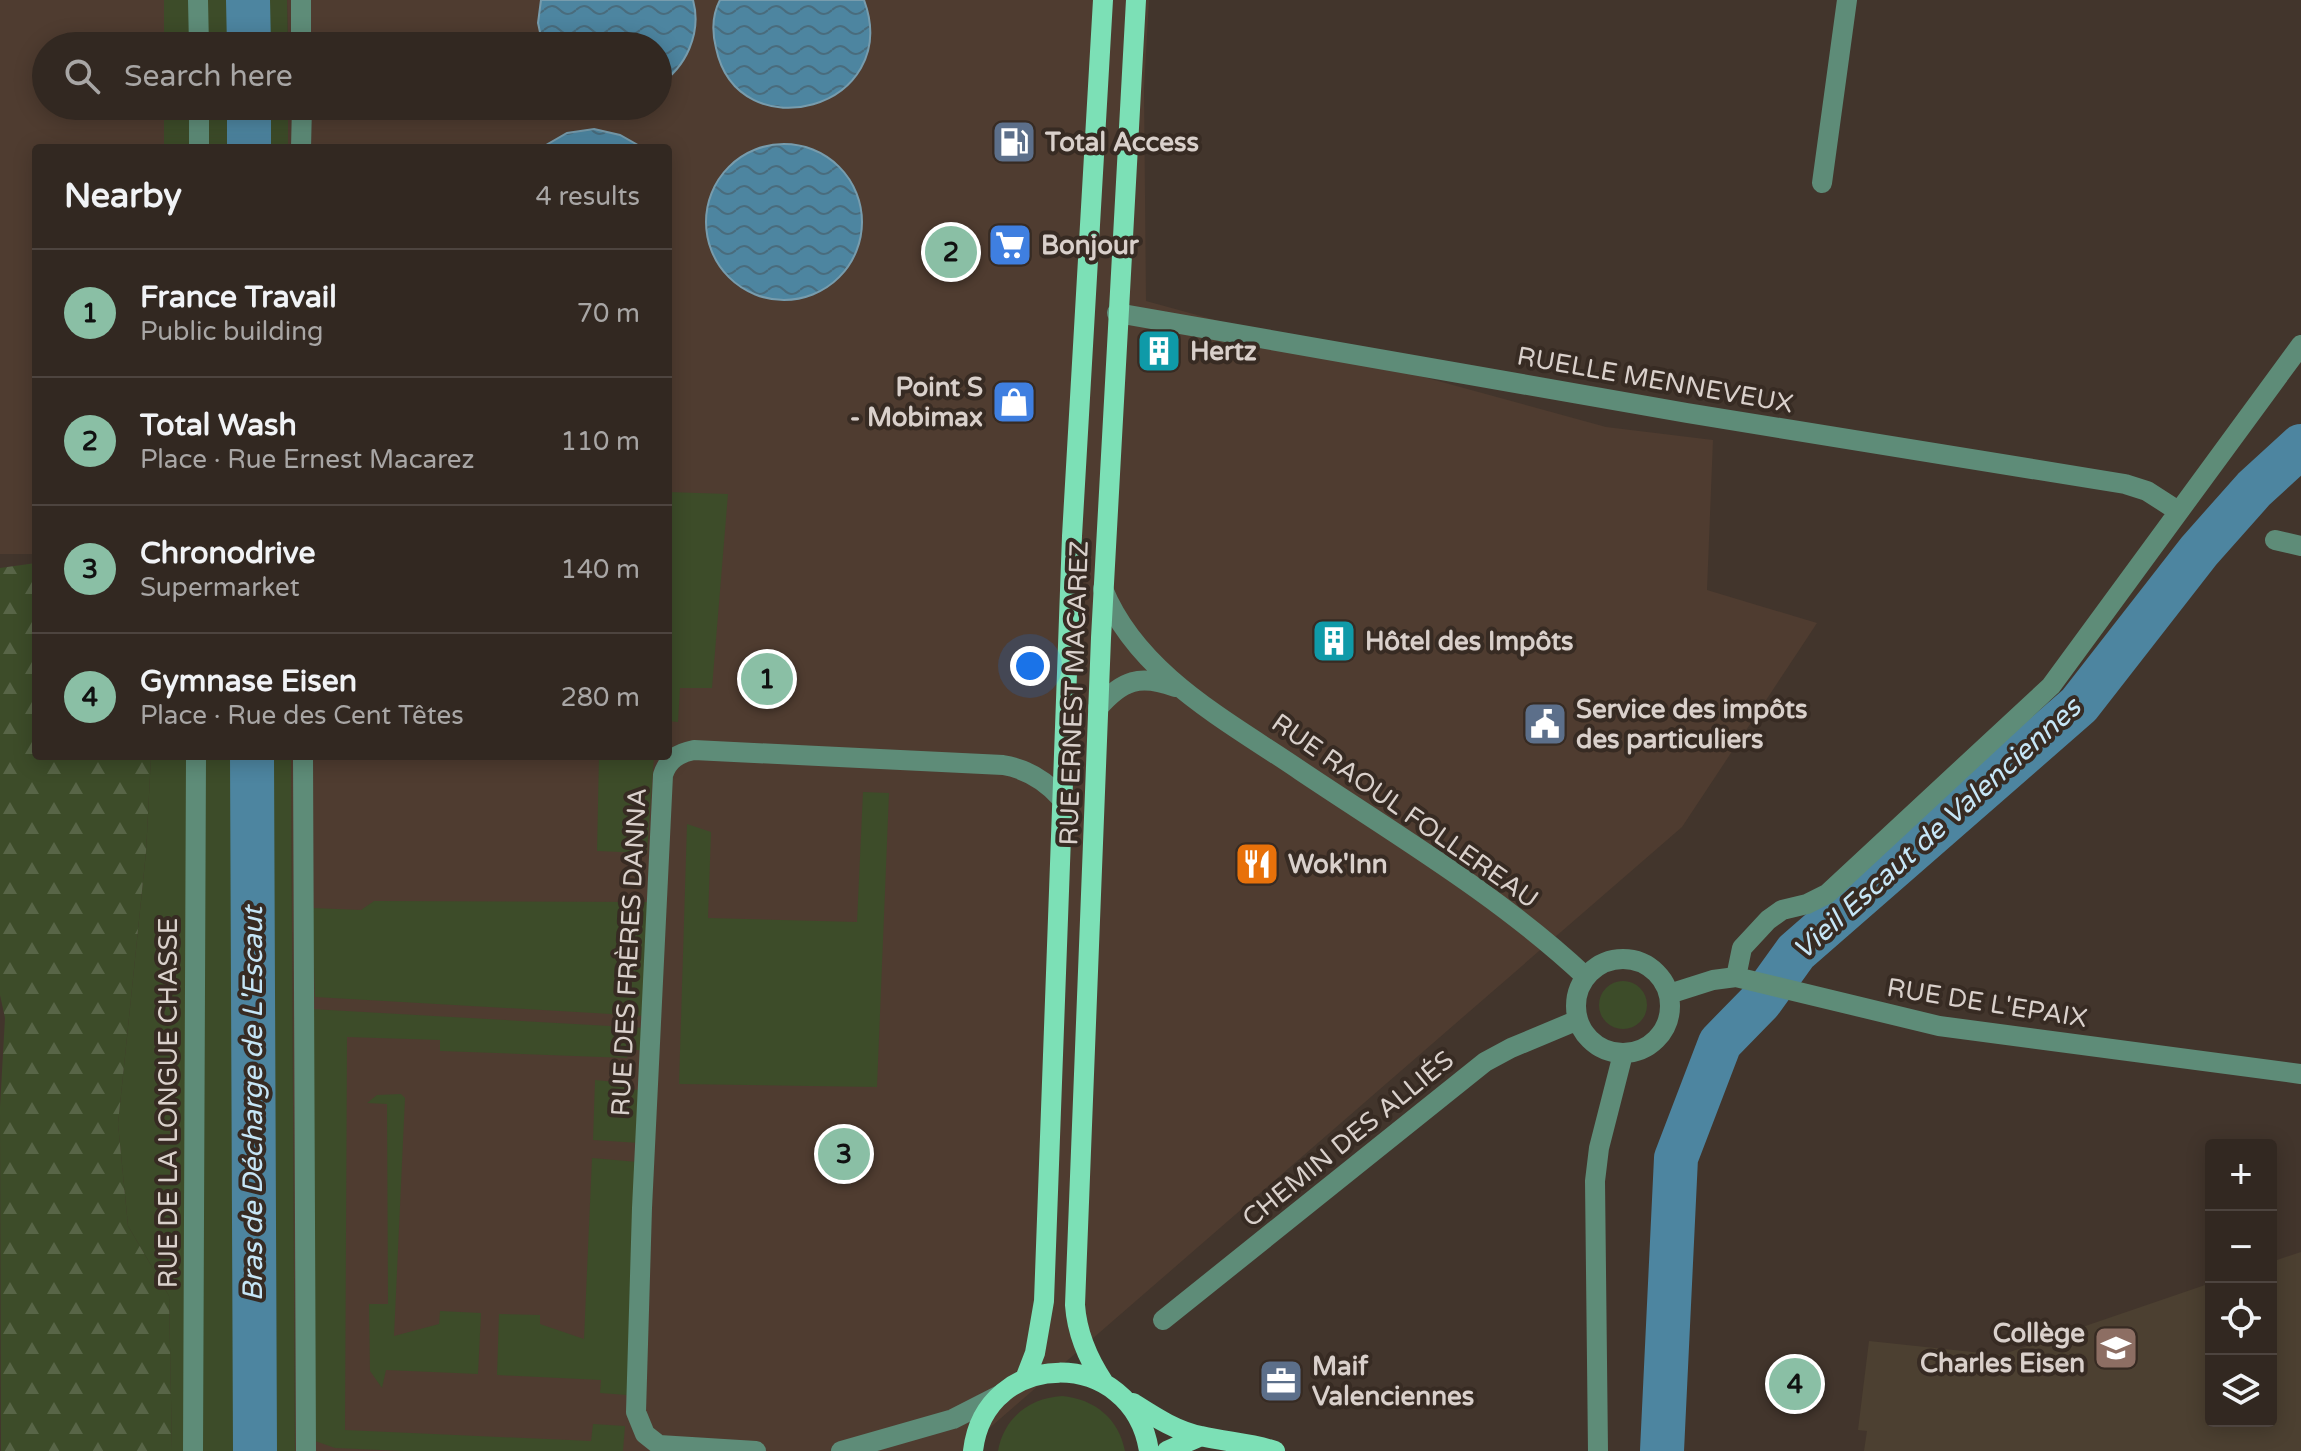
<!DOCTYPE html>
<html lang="en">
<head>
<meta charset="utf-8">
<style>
  :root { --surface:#322821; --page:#3d342e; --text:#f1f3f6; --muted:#a8a6a5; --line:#4d443f; --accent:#8abfa5 }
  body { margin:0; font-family:"Varela Round",sans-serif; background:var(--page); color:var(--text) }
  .controls { position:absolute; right:24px; bottom:24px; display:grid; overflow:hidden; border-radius:8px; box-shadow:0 4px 20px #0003 }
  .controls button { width:72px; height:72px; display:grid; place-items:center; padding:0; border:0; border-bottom:2px solid var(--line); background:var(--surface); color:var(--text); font:40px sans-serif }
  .you { position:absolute; left:1030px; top:666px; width:28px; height:28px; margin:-20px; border:6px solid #fff; border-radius:50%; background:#1a73e8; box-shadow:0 0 0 12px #1a73e833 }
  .badge { display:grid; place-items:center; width:52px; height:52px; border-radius:50%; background:var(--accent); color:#111; font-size:26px; font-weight:700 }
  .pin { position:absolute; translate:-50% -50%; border:4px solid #fff; box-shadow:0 2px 8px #0006 }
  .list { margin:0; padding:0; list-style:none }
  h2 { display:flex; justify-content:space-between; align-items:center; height:104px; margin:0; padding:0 32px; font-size:34px }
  h2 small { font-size:26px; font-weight:400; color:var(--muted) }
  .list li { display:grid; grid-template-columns:52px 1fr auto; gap:24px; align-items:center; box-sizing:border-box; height:128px; padding:0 32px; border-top:2px solid var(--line) }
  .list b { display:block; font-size:30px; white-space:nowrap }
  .list p { margin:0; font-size:26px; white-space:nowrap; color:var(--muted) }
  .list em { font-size:26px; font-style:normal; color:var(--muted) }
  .icon { flex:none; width:44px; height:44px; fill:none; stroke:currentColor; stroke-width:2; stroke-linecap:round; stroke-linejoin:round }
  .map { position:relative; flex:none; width:2301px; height:1451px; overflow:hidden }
  .search { position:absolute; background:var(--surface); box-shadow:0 4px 20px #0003; left:32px; top:32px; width:640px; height:88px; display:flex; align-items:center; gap:20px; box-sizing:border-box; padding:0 28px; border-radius:44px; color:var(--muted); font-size:30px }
  .panel { position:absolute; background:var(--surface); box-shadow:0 4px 20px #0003; left:32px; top:144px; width:640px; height:616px; border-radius:8px }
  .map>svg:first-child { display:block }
</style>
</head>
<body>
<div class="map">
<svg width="2301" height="1451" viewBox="0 0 2301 1451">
  <defs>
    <pattern id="forest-firs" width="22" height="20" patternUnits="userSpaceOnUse" patternTransform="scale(2)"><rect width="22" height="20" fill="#3d4c29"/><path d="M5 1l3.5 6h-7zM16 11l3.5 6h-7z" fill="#586547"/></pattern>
    <pattern id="water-waves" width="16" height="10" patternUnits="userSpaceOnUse" patternTransform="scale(2)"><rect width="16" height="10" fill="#4d85a0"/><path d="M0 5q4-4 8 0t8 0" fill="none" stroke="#496c7d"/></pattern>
  </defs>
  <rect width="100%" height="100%" fill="#42352c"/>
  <path fill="#4f3c30" d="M 0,0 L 164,0 L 164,46 L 46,46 L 46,106 L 164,106 L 164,148 L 36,148 L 36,554 L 0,554 Z
    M 287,0 L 1149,0 L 1144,88 L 1146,301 L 1606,427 L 1713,440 L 1707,590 L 1817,623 L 1682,827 L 963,1451 L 295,1451 L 291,756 L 668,756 L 668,148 L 288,148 L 288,106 L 658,106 L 658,46 L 288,46 Z"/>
  <path fill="#4c4031" d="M 2301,1252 L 2301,1451 L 1864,1451 L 1867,1431 L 1858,1430 L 1869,1341 L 2001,1355 L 2211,1283 L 2211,1421 L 2271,1421 L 2271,1262 Z"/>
  <path fill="#3d4c29" d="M 164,0 L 287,0 L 288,46 L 164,46 Z
    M 164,106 L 288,106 L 288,148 L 164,148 Z
    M 668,492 L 728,494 L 712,688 L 680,688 L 678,722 L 668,721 Z
    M 151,756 L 291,756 L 295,1451 L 172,1451 L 169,1296 L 128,1226 L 118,1124 L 146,852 Z
    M 599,756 L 654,756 L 647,853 L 597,851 Z
    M 863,792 L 889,793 L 877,1087 L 679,1084 L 687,824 L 711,832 L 708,918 L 857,922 Z
    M 374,901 L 648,902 L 645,1016 L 315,997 L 312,908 L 361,910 Z
    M1599 1005a24 24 0 1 1 48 0a24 24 0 1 1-48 0Z
    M 311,1009 L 645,1028 L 645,1051 L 629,1049 L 627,1058 L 440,1051 L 440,1040 L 347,1037 L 345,1430 L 591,1441 L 593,1424 L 625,1426 L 623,1451 L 403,1451 L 335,1448 L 315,1441 Z
    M 595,1080 L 626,1083 L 627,1089 L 642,1090 L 640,1143 L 593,1140 Z
    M 401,1094 L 405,1098 L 394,1336 L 439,1324 L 440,1311 L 481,1313 L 478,1374 L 386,1370 L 382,1388 L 370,1371 L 369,1304 L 388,1304 L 387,1104 L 367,1103 L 377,1095 Z
    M 592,1158 L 638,1162 L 627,1395 L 600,1393 L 601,1380 L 497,1375 L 499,1314 L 540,1315 L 540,1324 L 584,1339 Z
    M 1062,1396 C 1095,1399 1119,1419 1125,1451 L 998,1451 C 1004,1418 1029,1398 1062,1396 Z"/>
  <path fill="url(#forest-firs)" d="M 36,563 L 36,756 L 151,756 L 146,852 L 118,1124 L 128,1226 L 169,1296 L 172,1451 L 1,1451 L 0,1107 L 5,1018 L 0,995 L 0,568 Z"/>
  <path fill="url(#water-waves)" stroke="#779cad" stroke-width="2" d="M 541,0 L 693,0 C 702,33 686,68 658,85 L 658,46 L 543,46 L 538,23 Z
    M 720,0 L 864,0 C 904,109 738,153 716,48 C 712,32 712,15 720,0 Z
    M 594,129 L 620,135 L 643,148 L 541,148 L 567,133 Z
    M706 222a78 78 0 1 1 156 0a78 78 0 1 1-156 0Z"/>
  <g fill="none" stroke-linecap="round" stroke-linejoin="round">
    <path stroke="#4d85a0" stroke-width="44" d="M 248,0 L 249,46
      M 249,106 L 249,148
      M 252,756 L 255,1451
      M 1662,1451 L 1676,1158 L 1720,1043 L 1760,1002 L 1796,952 L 2079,705 L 2199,551 L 2254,489 L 2301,446"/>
    <path stroke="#5e8c78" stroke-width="20" d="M 198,0 L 199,46
      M 301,0 L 301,46
      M 199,106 L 199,148
      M 301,148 L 302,106
      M 1822,183 L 1847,0
      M 1117,313 L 1687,413 L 2125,484 L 2147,491 L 2178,511
      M 2275,540 L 2301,546
      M 1103,589 C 1138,675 1228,721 1301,771 C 1398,836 1501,897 1586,977
      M 1098,708 C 1122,680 1140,674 1175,687
      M 303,756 L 306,1451
      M1576 1006a47 47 0 1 1 94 0a47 47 0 1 1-94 0Z
      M 1736,977 L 1742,948 L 1768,920 L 1782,910 L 1807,904 L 1827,894 L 2051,686 L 2301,345
      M 1669,994 L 1713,980 L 1736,977 L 1939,1026 L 2301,1074
      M 1163,1320 L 1485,1062 L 1511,1048 L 1578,1020
      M 193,1451 L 196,756
      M 756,1451 L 659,1445 L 645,1434 L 636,1412 L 642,1208 L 663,775 C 668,759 679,753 694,750 L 1003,765 C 1027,769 1045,780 1061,798
      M 841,1451 L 953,1419 L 1002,1394
      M 1598,1451 L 1595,1181 L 1599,1148 L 1623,1054"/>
    <path stroke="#7ce0b6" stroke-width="20" d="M 1025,1379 L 1035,1353 L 1044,1301 L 1072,536 L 1103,0
      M 1104,1383 C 1088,1359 1077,1334 1075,1305 L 1101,638 L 1136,0
      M 1133,1403 C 1155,1417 1176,1431 1201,1436 C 1226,1442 1251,1443 1275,1451
      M 973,1451 C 985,1347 1133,1346 1149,1451
      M 1167,1451 L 1201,1436"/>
  </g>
  <defs>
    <g id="fuel-square" transform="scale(2.3)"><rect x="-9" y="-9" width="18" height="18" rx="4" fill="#5c6f8a" stroke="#372b23"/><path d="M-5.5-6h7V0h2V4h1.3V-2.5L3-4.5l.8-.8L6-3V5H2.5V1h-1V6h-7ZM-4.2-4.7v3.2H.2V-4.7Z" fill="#fff"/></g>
    <g id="supermarket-square" transform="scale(2.3)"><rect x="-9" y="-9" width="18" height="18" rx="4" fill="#3f7fe0" stroke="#372b23"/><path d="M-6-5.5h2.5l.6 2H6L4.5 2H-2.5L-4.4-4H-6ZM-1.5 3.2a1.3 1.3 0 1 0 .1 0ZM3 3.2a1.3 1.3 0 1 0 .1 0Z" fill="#fff"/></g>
    <g id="building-square" transform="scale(2.3)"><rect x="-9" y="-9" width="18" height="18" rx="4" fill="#0f9aa8" stroke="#372b23"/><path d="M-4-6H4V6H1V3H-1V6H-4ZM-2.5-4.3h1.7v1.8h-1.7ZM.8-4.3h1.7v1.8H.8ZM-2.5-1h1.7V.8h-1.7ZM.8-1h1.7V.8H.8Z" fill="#fff"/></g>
    <g id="shop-square" transform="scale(2.3)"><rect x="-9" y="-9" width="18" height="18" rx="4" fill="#3f7fe0" stroke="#372b23"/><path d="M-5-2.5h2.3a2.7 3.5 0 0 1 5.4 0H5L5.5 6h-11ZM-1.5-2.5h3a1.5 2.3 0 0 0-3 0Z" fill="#fff"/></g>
    <g id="civic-square" transform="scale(2.3)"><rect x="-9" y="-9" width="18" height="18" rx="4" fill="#5c6f8a" stroke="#372b23"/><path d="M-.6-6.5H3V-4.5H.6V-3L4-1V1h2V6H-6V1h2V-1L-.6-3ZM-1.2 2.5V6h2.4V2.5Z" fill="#fff"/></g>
    <g id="restaurant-square" transform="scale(2.3)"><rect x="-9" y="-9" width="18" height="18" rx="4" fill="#e8710a" stroke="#372b23"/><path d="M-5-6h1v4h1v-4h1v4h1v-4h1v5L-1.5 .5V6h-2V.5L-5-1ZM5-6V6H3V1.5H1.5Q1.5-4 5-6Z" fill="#fff"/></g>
    <g id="school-square" transform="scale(2.3)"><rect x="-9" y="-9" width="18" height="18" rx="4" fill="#8d6e63" stroke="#372b23"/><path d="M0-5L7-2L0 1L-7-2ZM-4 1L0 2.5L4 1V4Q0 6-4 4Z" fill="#fff"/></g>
    <g id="office-square" transform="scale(2.3)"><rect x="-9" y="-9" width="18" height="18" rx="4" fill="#5c6f8a" stroke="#372b23"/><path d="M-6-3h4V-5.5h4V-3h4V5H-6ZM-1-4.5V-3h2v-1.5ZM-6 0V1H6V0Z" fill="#fff"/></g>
  </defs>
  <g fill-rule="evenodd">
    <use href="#fuel-square" x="1014" y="142"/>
    <use href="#supermarket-square" x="1010" y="245"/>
    <use href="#building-square" x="1159" y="351"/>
    <use href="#shop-square" x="1014" y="402"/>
    <use href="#building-square" x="1334" y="641"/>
    <use href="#civic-square" x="1545" y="724"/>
    <use href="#restaurant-square" x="1257" y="864"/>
    <use href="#school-square" x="2116" y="1348"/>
    <use href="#office-square" x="1281" y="1381"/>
  </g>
  <g text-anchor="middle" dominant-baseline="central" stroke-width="8" stroke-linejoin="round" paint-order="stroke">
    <g font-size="26" font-weight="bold" fill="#d9d0cb" stroke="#372b23" text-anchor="start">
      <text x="1045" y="142">Total Access</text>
      <text x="1041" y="245">Bonjour</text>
      <text x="1190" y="351">Hertz</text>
      <text x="983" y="387" text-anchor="end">Point S<tspan x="983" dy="30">- Mobimax</tspan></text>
      <text x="1365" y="641">Hôtel des Impôts</text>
      <text x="1576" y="709">Service des impôts<tspan x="1576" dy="30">des particuliers</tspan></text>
      <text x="1288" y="864">Wok'Inn</text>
      <text x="2085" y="1333" text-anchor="end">Collège<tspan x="2085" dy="30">Charles Eisen</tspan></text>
      <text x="1312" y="1366">Maif<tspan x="1312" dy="30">Valenciennes</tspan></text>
    </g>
    <g font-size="26" fill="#d9d0cb" stroke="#372b23">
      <text transform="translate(1655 380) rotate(10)">RUELLE MENNEVEUX</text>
      <text transform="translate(1074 693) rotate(-88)">RUE ERNEST MACAREZ</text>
      <text transform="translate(1405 811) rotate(35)">RUE RAOUL FOLLEREAU</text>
      <text transform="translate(629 952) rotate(-87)">RUE DES FRÈRES DANNA</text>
      <text transform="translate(1987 1003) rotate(9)">RUE DE L'EPAIX</text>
      <text transform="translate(168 1103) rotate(-90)">RUE DE LA LONGUE CHASSE</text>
      <text transform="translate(1348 1139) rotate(-39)">CHEMIN DES ALLIÉS</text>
    </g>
    <g font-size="28" font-style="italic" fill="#c6e6f7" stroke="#372b23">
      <text transform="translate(1937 829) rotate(-42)">Vieil Escaut de Valenciennes</text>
      <text transform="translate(253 1104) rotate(-90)">Bras de Décharge de L'Escaut</text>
    </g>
  </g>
</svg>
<div class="controls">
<button>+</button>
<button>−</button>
<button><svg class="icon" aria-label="locate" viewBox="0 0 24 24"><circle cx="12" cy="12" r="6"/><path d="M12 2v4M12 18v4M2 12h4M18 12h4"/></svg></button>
<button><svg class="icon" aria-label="layers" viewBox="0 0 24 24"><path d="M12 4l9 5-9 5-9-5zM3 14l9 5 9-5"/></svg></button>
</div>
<div class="you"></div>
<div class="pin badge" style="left:767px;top:679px">1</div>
<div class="pin badge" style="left:951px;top:252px">2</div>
<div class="pin badge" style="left:844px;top:1154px">3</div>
<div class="pin badge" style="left:1795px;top:1384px">4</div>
<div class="search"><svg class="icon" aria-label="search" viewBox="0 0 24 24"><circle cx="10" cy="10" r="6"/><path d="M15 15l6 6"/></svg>Search here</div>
<section class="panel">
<h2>Nearby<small>4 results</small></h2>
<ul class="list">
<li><span class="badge">1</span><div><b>France Travail</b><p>Public building</p></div><em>70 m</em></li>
<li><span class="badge">2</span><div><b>Total Wash</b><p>Place · Rue Ernest Macarez</p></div><em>110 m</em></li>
<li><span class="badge">3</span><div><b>Chronodrive</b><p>Supermarket</p></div><em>140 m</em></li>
<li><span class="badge">4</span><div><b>Gymnase Eisen</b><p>Place · Rue des Cent Têtes</p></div><em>280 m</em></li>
</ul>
</section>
</div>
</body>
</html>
